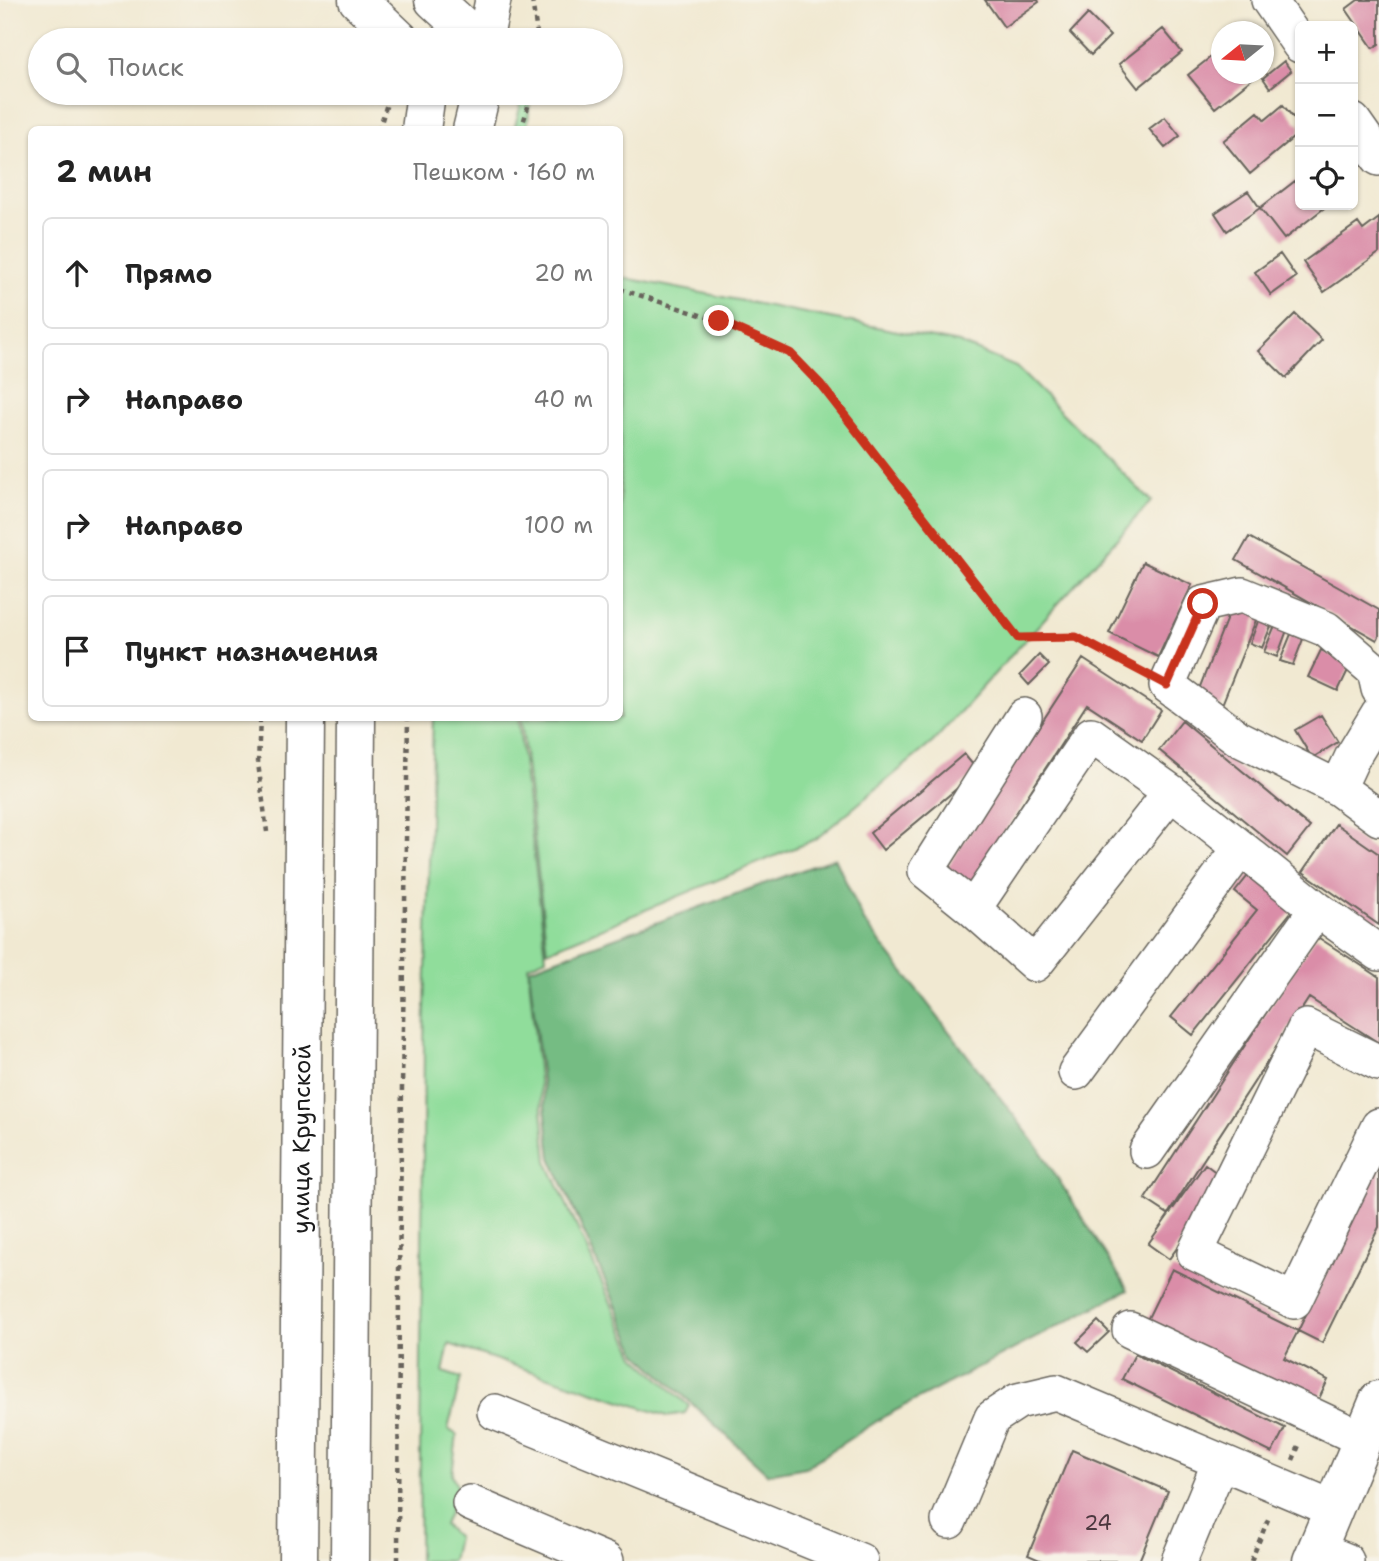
<!DOCTYPE html>
<html lang="ru">
<head>
<meta charset="utf-8">
<style>
  :root { --surface:#fff; --page:#f2f2f2; --text:#222; --muted:#767676; --line:#e0e0e0 }
  body { margin:0; font-family:"Shantell Sans",sans-serif; background:var(--page); color:var(--text) }
  .controls { position:absolute; right:21px; top:21px; display:grid; overflow:hidden; border-radius:10px; box-shadow:0 2px 5px #0004 }
  .controls button { width:63px; height:63px; display:grid; place-items:center; padding:0; border:0; border-bottom:2px solid var(--line); background:var(--surface); color:var(--text); font:35px sans-serif }
  .compass { position:absolute; left:1211px; top:21px; width:63px; height:63px; border-radius:50%; background:var(--surface); box-shadow:0 2px 5px #0004; rotate:252deg }
  .stop { position:absolute; width:21px; height:21px; margin:-16px; border:5px solid #c8321e; border-radius:50%; background:#fff }
  .stop.end { background:#c8321e; border-color:#fff; box-shadow:0 2px 7px #0008 }
  .list { margin:0; padding:0; list-style:none }
  h2 { display:flex; justify-content:space-between; align-items:center; height:91px; margin:0; padding:0 28px; font-size:30px }
  h2 small { font-size:23px; font-weight:400; color:var(--muted) }
  .list li { display:grid; grid-template-columns:46px 1fr auto; gap:21px; align-items:center; box-sizing:border-box; height:112px; margin:0 14px 14px; padding:0 14px; border:2px solid var(--line); border-radius:10px }
  .list b { display:block; font-size:26px; white-space:nowrap }
  .list em { font-size:23px; font-style:normal; color:var(--muted) }
  .icon { flex:none; width:38px; height:38px; fill:none; stroke:currentColor; stroke-width:2; stroke-linecap:round; stroke-linejoin:round }
  .map { position:relative; flex:none; width:1379px; height:1561px; overflow:hidden }
  .search { position:absolute; background:var(--surface); box-shadow:0 2px 5px #0004; left:28px; top:28px; width:595px; height:77px; display:flex; align-items:center; gap:18px; box-sizing:border-box; padding:0 24px; border-radius:38px; color:var(--muted); font-size:26px }
  .panel { position:absolute; background:var(--surface); box-shadow:0 2px 5px #0004; left:28px; top:126px; width:595px; height:595px; border-radius:10px }
  .map>svg:first-child { display:block }
</style>
</head>
<body>
<div class="map">
<svg width="1379" height="1561" viewBox="0 0 1379 1561">
  <rect width="100%" height="100%" fill="#f7f3e8"/>
  <filter id="ink" filterUnits="userSpaceOnUse"><feTurbulence type="fractalNoise" baseFrequency=".0143" numOctaves="2"/><feDisplacementMap in="SourceGraphic" scale="14" xChannelSelector="R" yChannelSelector="G"/><feConvolveMatrix kernelMatrix="1 2 1 2 8 2 1 2 1" color-interpolation-filters="sRGB"/></filter>
  <filter id="wash" filterUnits="userSpaceOnUse"><feTurbulence type="fractalNoise" baseFrequency=".00686" numOctaves="4" result="noise"/><feDisplacementMap in="SourceGraphic" scale="28" xChannelSelector="R" yChannelSelector="G"/><feGaussianBlur stdDeviation="1.57" result="paint"/><feColorMatrix in="noise" values="0 0 0 0 0 0 0 0 0 0 0 0 0 0 0 0 0 1.4 0 .05"/><feComposite in="paint" operator="in"/></filter>
  <g filter="url(#wash)">
    <rect width="100%" height="100%" fill="#f1e9d2"/>
    <path fill="#90dd9b" stroke="#567c5c" stroke-width="2" d="M 524,93 L 531,93 L 527,129 L 514,129 Z
      M 620,277 L 959,343 L 1016,367 L 1151,501 L 933,742 L 816,839 L 547,951 L 521,718 L 620,718 Z
      M 433,718 L 518,718 L 546,958 L 528,966 L 547,1161 L 635,1356 L 689,1406 L 685,1413 L 667,1416 L 449,1344 L 443,1372 L 461,1378 L 448,1429 L 457,1435 L 452,1475 L 459,1490 L 444,1525 L 457,1537 L 452,1561 L 419,1561 L 424,1043 Z"/>
    <path fill="#74bc83" stroke="#486c50" stroke-width="2" d="M 835,858 L 864,921 L 1038,1147 L 1128,1290 L 885,1416 L 806,1467 L 768,1474 L 637,1353 L 551,1158 L 529,969 Z"/>
    <g id="blocks">
      <path fill="#da8da8" d="M 985,0 L 1038,0 L 1039,2 L 1004,27 Z
        M 1358,0 L 1379,0 L 1379,44 L 1373,48 L 1346,9 Z
        M 1088,14 L 1110,36 L 1091,55 L 1070,33 Z
        M 1163,29 L 1182,52 L 1138,88 L 1119,64 Z
        M 1222,48 L 1222,74 L 1258,74 L 1215,108 L 1188,75 Z
        M 1284,61 L 1291,71 L 1270,88 L 1263,78 Z
        M 1283,105 L 1300,126 L 1300,132 L 1250,174 L 1223,141 L 1258,112 L 1265,120 Z
        M 1165,117 L 1180,136 L 1165,148 L 1149,129 Z
        M 1295,181 L 1300,188 L 1300,205 L 1328,205 L 1284,239 L 1260,208 L 1227,231 L 1215,213 L 1248,191 L 1260,208 Z
        M 1379,218 L 1379,253 L 1324,292 L 1303,262 L 1358,223 L 1363,230 Z
        M 1280,254 L 1296,277 L 1271,295 L 1255,272 Z
        M 1295,314 L 1322,340 L 1286,378 L 1258,351 Z
        M 1249,537 L 1379,610 L 1379,636 L 1377,640 L 1236,560 Z
        M 1143,562 L 1192,585 L 1158,657 L 1109,633 Z
        M 1232,605 L 1258,615 L 1221,707 L 1196,697 Z
        M 1260,616 L 1273,621 L 1262,648 L 1250,643 Z
        M 1275,625 L 1287,630 L 1277,657 L 1264,652 Z
        M 1291,634 L 1303,639 L 1293,665 L 1280,661 Z
        M 1321,650 L 1351,664 L 1338,691 L 1308,677 Z
        M 1039,655 L 1049,665 L 1029,685 L 1020,675 Z
        M 1083,659 L 1161,710 L 1142,740 L 1087,704 L 970,885 L 946,869 Z
        M 1321,715 L 1338,742 L 1312,758 L 1295,730 Z
        M 1182,721 L 1310,827 L 1287,856 L 1159,750 Z
        M 964,754 L 978,771 L 883,850 L 870,833 Z
        M 1336,824 L 1379,854 L 1379,925 L 1303,872 Z
        M 1255,867 L 1299,902 L 1193,1035 L 1171,1017 L 1257,910 L 1235,892 Z
        M 1316,936 L 1379,977 L 1379,1043 L 1309,998 L 1168,1214 L 1145,1199 Z
        M 1205,1164 L 1226,1180 L 1169,1259 L 1148,1244 Z
        M 1379,1164 L 1379,1227 L 1322,1343 L 1298,1331 Z
        M 1172,1269 L 1298,1331 L 1284,1358 L 1328,1380 L 1316,1405 L 1146,1322 Z
        M 1098,1321 L 1109,1332 L 1088,1352 L 1077,1342 Z
        M 1135,1354 L 1285,1428 L 1272,1453 L 1122,1379 Z
        M 1072,1450 L 1168,1491 L 1139,1561 L 1042,1561 L 1028,1555 Z"/>
    </g>
  </g>
  <g filter="url(#ink)">
    <use href="#blocks" fill-opacity="0" stroke="#67645c" stroke-width="2"/>
    <g fill="none" stroke-linecap="round" stroke-linejoin="round">
      <g stroke="#67645c" stroke-width="38">
        <path id="minor" d="M 1269,0 L 1300,45
          M 485,40 L 493,0
          M 1353,121 L 1379,158
          M 1379,689 L 1375,671 L 1326,629 L 1242,595 L 1203,604 L 1167,685 L 1238,738 L 1338,788 L 1379,818
          M 1338,788 L 1353,756 L 1379,713
          M 1171,792 L 1035,964 L 973,909 L 1091,735 L 1171,792 L 1317,909 L 1379,953
          M 973,909 L 926,871 L 1024,716
          M 1379,1063 L 1306,1027 L 1195,1253 L 1294,1301 L 1379,1126
          M 1076,1072 L 1240,849
          M 1147,1151 L 1317,909
          M 1130,1330 L 1362,1439
          M 495,1412 L 860,1561
          M 470,1503 L 606,1561
          M 949,1521 L 992,1418 L 1018,1401 L 1056,1392 L 1333,1509
          M 1317,1549 L 1346,1561
          M 1179,1561 L 1220,1462"/>
      </g>
      <g stroke="#67645c" stroke-width="41">
        <g id="major">
          <path d="M 358,0 L 400,40"/>
          <path d="M 434,0 L 459,23 L 473,40"/>
          <path d="M 421,130 L 426,93"/>
          <path d="M 472,130 L 481,93"/>
          <path id="s1" d="M 298,1561 L 305,718"/>
          <path d="M 350,1561 L 356,718"/>
          <path d="M 1312,1561 L 1379,1400"/>
        </g>
      </g>
      <path stroke="#67645c" stroke-width="4.5" stroke-dasharray="5 5" stroke-linecap="butt" d="M 532,0 L 538,40
        M 379,130 L 388,100
        M 521,130 L 532,93
        M 620,289 L 719,321 L 790,353 L 821,385 L 1018,638 L 1076,637 L 1140,671
        M 260,718 L 258,763 L 267,832
        M 1293,1460 L 1300,1443
        M 398,1561 L 399,1272 L 408,718
        M 1251,1561 L 1269,1517"/>
      <use href="#minor" stroke="#fff" stroke-width="35"/>
      <use href="#major" stroke="#fff" stroke-width="38"/>
    </g>
  </g>
  <g fill="none" stroke-linecap="round" stroke-linejoin="round" filter="url(#ink)">
    <path stroke="#c8321e" stroke-width="9" d="M 719,321 L 790,353 L 821,385 L 1018,638 L 1076,637 L 1167,685 L 1203,604"/>
  </g>
  <g text-anchor="middle" dominant-baseline="central" stroke-width="5" stroke-linejoin="round" paint-order="stroke">
    <g font-size="21" fill="#4c383f">
      <text x="1098" y="1523">24</text>
    </g>
    <g font-size="24" fill="#1c1c1c" stroke="#f7f3e8">
      <text stroke="none"><textPath href="#s1" startOffset="422">улица Крупской</textPath></text>
    </g>
  </g>
</svg>
<div class="controls">
<button>+</button>
<button>−</button>
<button><svg class="icon" aria-label="locate" viewBox="0 0 24 24"><circle cx="12" cy="12" r="6"/><path d="M12 2v4M12 18v4M2 12h4M18 12h4"/></svg></button>
</div>
<svg class="compass" viewBox="-18 -18 36 36"><path d="M0-13l5 13h-10z" fill="#e53935"/><path d="M0 13l5-13h-10z" fill="#767676"/></svg>
<div class="stop" style="left:1203px;top:604px"></div>
<div class="stop end" style="left:719px;top:321px"></div>
<div class="search"><svg class="icon" aria-label="search" viewBox="0 0 24 24"><circle cx="10" cy="10" r="6"/><path d="M15 15l6 6"/></svg>Поиск</div>
<section class="panel">
<h2>2 мин<small>Пешком · 160 m</small></h2>
<ul class="list">
<li><svg class="icon" aria-label="ahead" viewBox="0 0 24 24"><path d="M12 20V5M6 11l6-6 6 6"/></svg><div><b>Прямо</b></div><em>20 m</em></li>
<li><svg class="icon" aria-label="right" viewBox="0 0 24 24"><path d="M7 20v-9h11M14 6l5 5-5 5"/></svg><div><b>Направо</b></div><em>40 m</em></li>
<li><svg class="icon" aria-label="right" viewBox="0 0 24 24"><path d="M7 20v-9h11M14 6l5 5-5 5"/></svg><div><b>Направо</b></div><em>100 m</em></li>
<li><svg class="icon" aria-label="arrive" viewBox="0 0 24 24"><path d="M6 21V4h12l-3 4 3 4H6"/></svg><div><b>Пункт назначения</b></div></li>
</ul>
</section>
</div>
</body>
</html>
